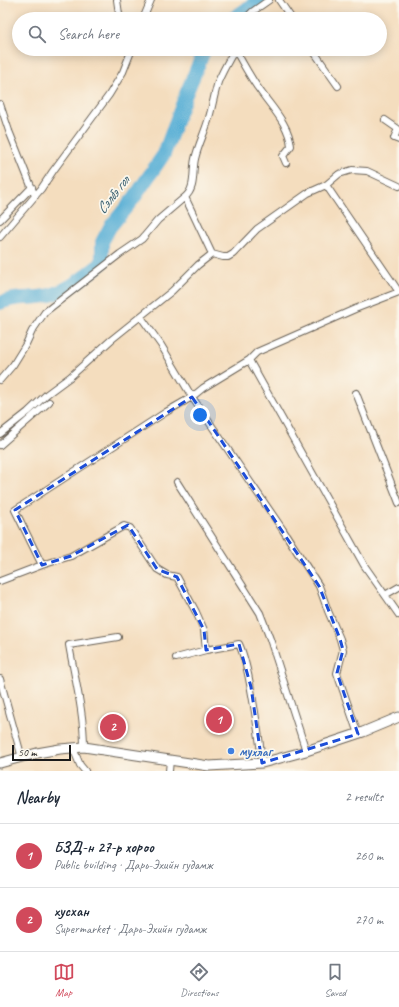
<!DOCTYPE html>
<html lang="en">
<head>
<meta charset="utf-8">
<style>
  :root { --surface:#fff; --page:#f6f6f7; --text:#1f2937; --muted:#747a83; --line:#e0e1e3; --accent:#d1495b }
  body { margin:0; font-family:Caveat,sans-serif; background:var(--page); color:var(--text) }
  .scale { position:absolute; left:12px; bottom:10px; width:59px; box-sizing:border-box; padding-left:4px; border:2px solid #1c1c1c; border-top:0; font-size:11px; line-height:14px; white-space:nowrap; color:#1c1c1c; -webkit-text-stroke:3px #fbf7ec; paint-order:stroke }
  .you { position:absolute; left:200px; top:415px; width:14px; height:14px; margin:-10px; border:3px solid #fff; border-radius:50%; background:#1a73e8; box-shadow:0 0 0 6px #1a73e833 }
  .badge { display:grid; place-items:center; width:26px; height:26px; border-radius:50%; background:var(--accent); color:#fff; font-size:13px; font-weight:700 }
  .pin { position:absolute; translate:-50% -50%; border:2px solid #fff; box-shadow:0 1px 4px #0006 }
  .list { margin:0; padding:0; list-style:none }
  h2 { display:flex; justify-content:space-between; align-items:center; height:52px; margin:0; padding:0 16px; font-size:17px }
  h2 small { font-size:13px; font-weight:400; color:var(--muted) }
  .list li { display:grid; grid-template-columns:26px 1fr auto; gap:12px; align-items:center; box-sizing:border-box; height:64px; padding:0 16px; border-top:1px solid var(--line) }
  .list b { display:block; font-size:15px; white-space:nowrap }
  .list p { margin:0; font-size:13px; white-space:nowrap; color:var(--muted) }
  .list em { font-size:13px; font-style:normal; color:var(--muted) }
  .icon { flex:none; width:22px; height:22px; fill:none; stroke:currentColor; stroke-width:2; stroke-linecap:round; stroke-linejoin:round }
  .map { position:relative; flex:none; width:399px; height:771px; overflow:hidden }
  .search { position:absolute; background:var(--surface); box-shadow:0 2px 10px #0003; left:12px; right:12px; top:12px; height:44px; display:flex; align-items:center; gap:10px; box-sizing:border-box; padding:0 14px; border-radius:22px; color:var(--muted); font-size:15px }
  .sheet { height:180px; background:var(--surface) }
  nav { display:flex; justify-content:space-around; align-items:center; box-sizing:border-box; height:56px; border-top:1px solid var(--line); background:var(--surface); font-size:11px; color:var(--muted) }
  nav a { display:grid; justify-items:center; gap:2px }
  nav .on { color:var(--accent) }
  .map>svg:first-child { display:block }
</style>
</head>
<body>
<div class="map">
<svg width="399" height="771" viewBox="0 0 399 771">
  <rect width="100%" height="100%" fill="#fbf7ec"/>
  <filter id="ink" filterUnits="userSpaceOnUse"><feTurbulence type="fractalNoise" baseFrequency=".025" numOctaves="2"/><feDisplacementMap in="SourceGraphic" scale="8" xChannelSelector="R" yChannelSelector="G"/><feConvolveMatrix kernelMatrix="1 2 1 2 8 2 1 2 1" color-interpolation-filters="sRGB"/></filter>
  <filter id="wash" filterUnits="userSpaceOnUse"><feTurbulence type="fractalNoise" baseFrequency=".012" numOctaves="4" result="noise"/><feDisplacementMap in="SourceGraphic" scale="16" xChannelSelector="R" yChannelSelector="G"/><feGaussianBlur stdDeviation="0.9" result="paint"/><feColorMatrix in="noise" values="0 0 0 0 0 0 0 0 0 0 0 0 0 0 0 0 0 1.4 0 .05"/><feComposite in="paint" operator="in"/></filter>
  <g filter="url(#wash)">
    <rect width="100%" height="100%" fill="#f4ddbe"/>
    <g fill="none" stroke-linecap="round" stroke-linejoin="round">
      <path stroke="#58afd5" stroke-width="14" d="M 232,19 L 260,0
        M 0,303 C 15,296 30,299 46,296 C 67,292 85,276 102,263 L 102,242 L 110,227 L 134,198 L 164,154 L 186,94 L 205,49"/>
    </g>
  </g>
  <g filter="url(#ink)">
    <g fill="none" stroke-linecap="round" stroke-linejoin="round">
      <g stroke="#686055" stroke-width="8">
        <path id="minor" d="M 117,0 L 119,14 L 122,19
          M 279,0 L 292,19
          M 143,19 L 151,0
          M 245,19 L 252,12 L 269,0
          M 235,49 C 243,64 251,79 261,92 C 273,109 289,125 291,146 L 283,156 L 286,163
          M 312,49 L 338,86
          M 0,104 L 9,131 L 35,196
          M 385,120 L 398,129 L 394,138 L 399,140
          M 326,185 L 399,292
          M 185,197 C 196,188 192,172 195,159 C 198,146 204,134 208,121 C 212,109 214,95 218,82 C 223,70 229,60 235,49
          M 0,220 L 32,187
          M 0,237 L 41,189 L 53,171 L 109,95 L 123,72 L 132,49
          M 141,317 L 161,345 L 192,397 L 283,530 L 319,586 L 328,611 L 340,639 L 343,650 L 337,673 L 358,734
          M 249,360 L 364,565 L 399,615
          M 0,380 L 13,365 L 26,344 L 32,331 L 45,312 L 120,254 L 142,239 L 158,220 L 185,197 L 212,254
          M 356,393 L 399,503
          M 0,434 L 28,412 L 47,394 L 70,377 L 111,340 L 172,291 L 198,265 L 212,254 L 223,257 L 228,257 L 233,254 L 257,229 L 308,193 L 326,185 L 339,174 L 352,170 L 367,171 L 399,186
          M 0,445 L 49,402
          M 177,482 L 260,613 L 270,639 L 306,751
          M 42,565 L 15,510 L 166,412 L 192,397 L 203,388 L 249,360 L 257,352 L 355,309 L 399,292
          M 0,581 L 42,565 L 71,556 L 124,526 L 130,528 L 157,569 L 167,575 L 177,577 L 196,612 L 204,630 L 206,650
          M 385,595 L 399,587
          M 176,658 L 206,650 L 239,644 C 246,659 249,678 252,695 C 256,718 260,740 262,763
          M 0,679 L 22,758
          M 84,747 C 84,713 75,679 69,645 L 118,637
          M 73,748 L 80,765 L 85,771
          M 169,771 L 170,760"/>
      </g>
      <g stroke="#686055" stroke-width="11">
        <path id="secondary" d="M 0,763 L 37,753 L 60,749 L 84,747 L 209,766 L 262,763 L 306,751 L 363,732 L 399,717"/>
      </g>
      <use href="#minor" stroke="#fff" stroke-width="6"/>
      <use href="#secondary" stroke="#fff" stroke-width="9"/>
    </g>
  </g>
  <path fill="none" stroke="#1d4ed8" stroke-width="3" stroke-dasharray="8 5" stroke-linejoin="round" d="M 192,397 L 319,586 L 340,639 L 343,650 L 337,673 L 358,734 L 262,763 L 251,687 L 239,644 L 206,650 L 204,630 L 177,577 L 157,569 L 128,525 L 71,556 L 42,565 L 15,510 Z"/>
  <circle fill="#3f7fe0" stroke="#fbf7ec" stroke-width="1.5" cx="231" cy="751" r="4"/>
  <g text-anchor="middle" dominant-baseline="central" stroke-width="3.5" stroke-linejoin="round" paint-order="stroke">
    <g font-size="14" font-weight="bold" fill="#366cbe" stroke="#fbf7ec" text-anchor="start">
      <text x="239" y="751">мухлаг</text>
    </g>
    <g font-size="15" font-style="italic" fill="#375e6f" stroke="#fbf7ec">
      <text transform="translate(113 195) rotate(-52)">Сэлбэ гол</text>
    </g>
  </g>
</svg>
<div class="scale">50 m</div>
<div class="you"></div>
<div class="pin badge" style="left:219px;top:720px">1</div>
<div class="pin badge" style="left:113px;top:727px">2</div>
<div class="search"><svg class="icon" aria-label="search" viewBox="0 0 24 24"><circle cx="10" cy="10" r="6"/><path d="M15 15l6 6"/></svg>Search here</div>
</div>
<section class="sheet">
<h2>Nearby<small>2 results</small></h2>
<ul class="list">
<li><span class="badge">1</span><div><b>БЗД-н 27-р хороо</b><p>Public building · Дарь-Эхийн гудамж</p></div><em>260 m</em></li>
<li><span class="badge">2</span><div><b>хусхан</b><p>Supermarket · Дарь-Эхийн гудамж</p></div><em>270 m</em></li>
</ul>
</section>
<nav>
<a class="on"><svg class="icon" aria-label="map" viewBox="0 0 24 24"><path d="M3 6l6-2 6 2 6-2v14l-6 2-6-2-6 2zM9 4v14M15 6v14"/></svg>Map</a>
<a><svg class="icon" aria-label="directions" viewBox="0 0 24 24"><path d="M12 3l9 9-9 9-9-9zM9 14v-3h6M13 9l2 2-2 2"/></svg>Directions</a>
<a><svg class="icon" aria-label="saved" viewBox="0 0 24 24"><path d="M7 4h10v16l-5-4-5 4z"/></svg>Saved</a>
</nav>
</body>
</html>
